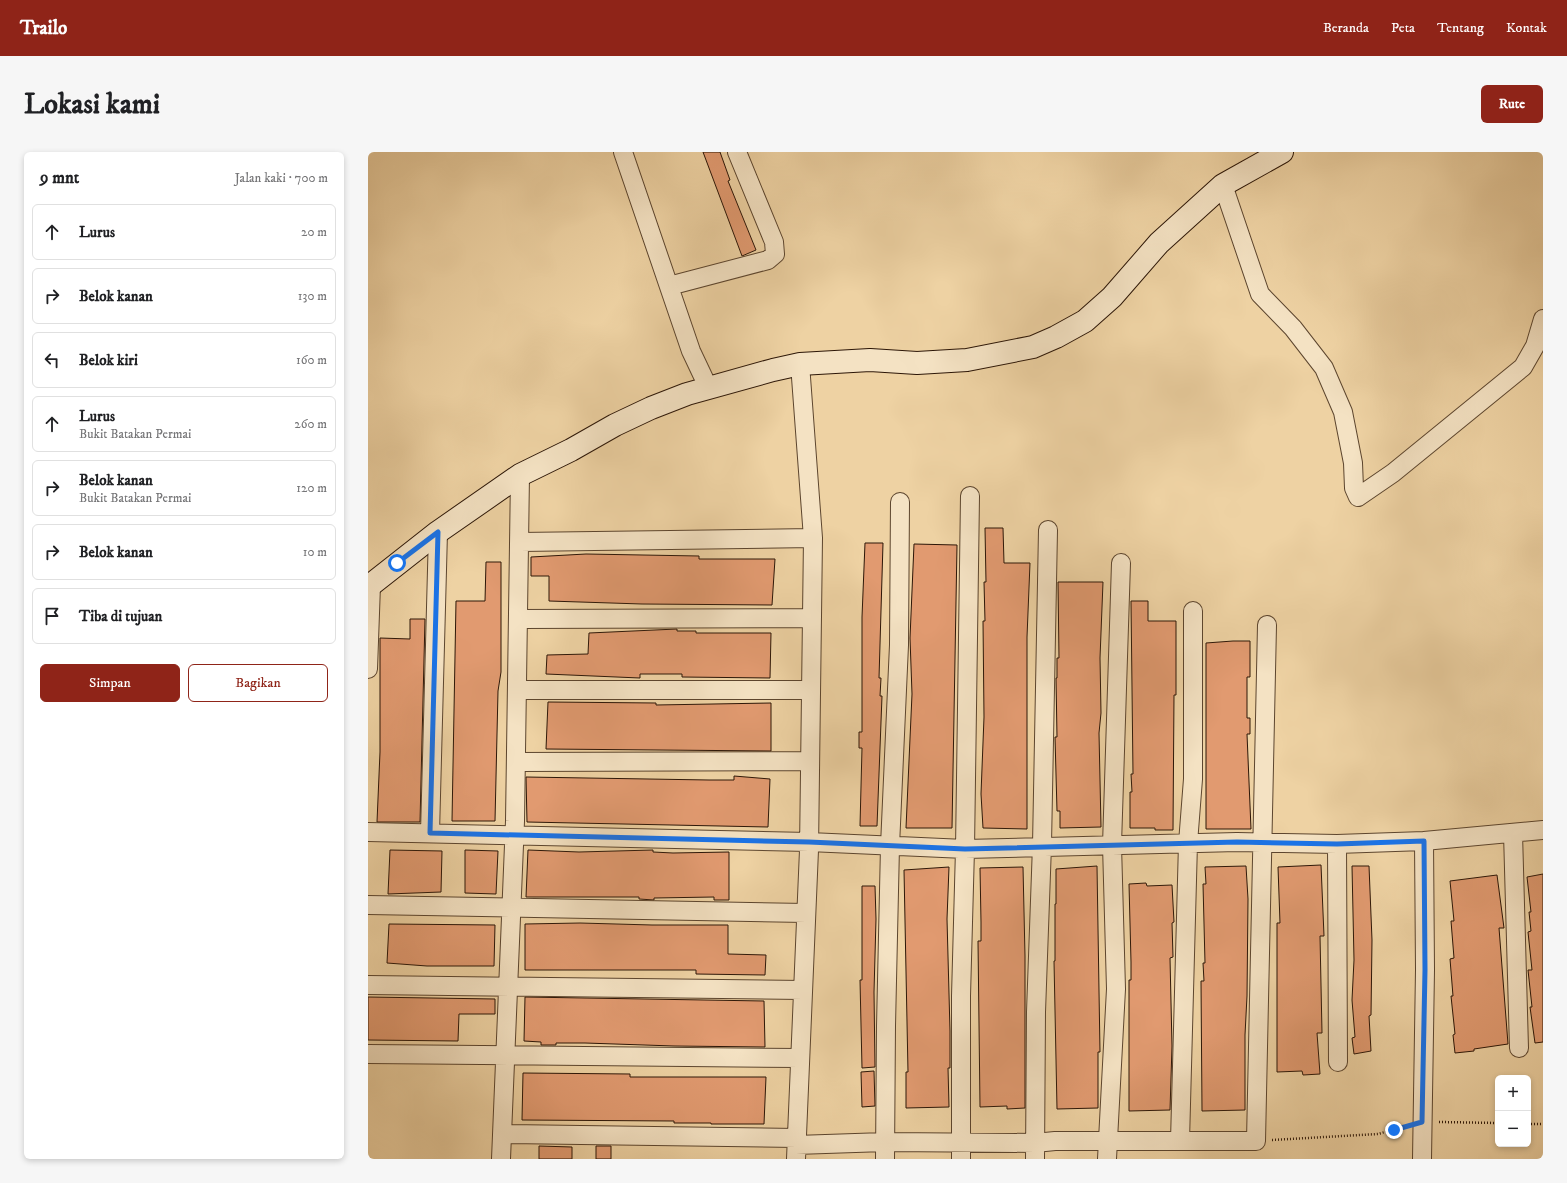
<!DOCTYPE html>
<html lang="id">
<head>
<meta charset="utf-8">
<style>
  :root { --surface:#fff; --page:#f6f6f6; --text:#202124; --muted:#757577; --line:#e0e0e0; --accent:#8f2418 }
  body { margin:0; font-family:"IM FELL DW Pica",serif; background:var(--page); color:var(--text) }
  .controls { position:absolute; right:12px; bottom:12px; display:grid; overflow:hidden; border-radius:6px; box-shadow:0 2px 6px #0003 }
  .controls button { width:36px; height:36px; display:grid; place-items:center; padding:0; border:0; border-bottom:1px solid var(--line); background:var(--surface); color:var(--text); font:20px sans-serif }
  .stop { position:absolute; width:12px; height:12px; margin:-9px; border:3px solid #1a73e8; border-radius:50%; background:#fff }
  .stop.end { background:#1a73e8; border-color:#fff; box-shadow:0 1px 4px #0008 }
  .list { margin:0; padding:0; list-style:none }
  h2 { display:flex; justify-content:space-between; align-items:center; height:52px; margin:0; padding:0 16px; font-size:17px }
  h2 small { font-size:13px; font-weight:400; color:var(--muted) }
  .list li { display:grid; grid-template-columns:26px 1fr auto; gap:12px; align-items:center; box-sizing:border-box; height:56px; margin:0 8px 8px; padding:0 8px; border:1px solid var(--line); border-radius:6px }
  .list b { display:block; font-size:15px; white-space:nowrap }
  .list p { margin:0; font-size:13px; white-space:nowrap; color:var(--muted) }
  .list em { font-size:13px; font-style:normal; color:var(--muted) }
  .actions { display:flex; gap:8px; padding:12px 16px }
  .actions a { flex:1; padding:9px 0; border:1px solid var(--accent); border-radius:6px; text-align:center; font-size:14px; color:var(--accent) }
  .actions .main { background:var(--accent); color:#fff }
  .icon { flex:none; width:22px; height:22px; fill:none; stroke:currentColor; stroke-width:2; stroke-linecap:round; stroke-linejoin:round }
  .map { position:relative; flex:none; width:1175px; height:1007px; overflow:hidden; border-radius:6px }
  header { display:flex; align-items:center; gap:24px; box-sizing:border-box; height:56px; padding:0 20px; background:var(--accent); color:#fff }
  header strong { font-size:19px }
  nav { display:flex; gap:22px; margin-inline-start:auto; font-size:14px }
  .intro { display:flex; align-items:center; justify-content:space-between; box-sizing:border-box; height:96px; padding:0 24px }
  h1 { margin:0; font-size:28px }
  .button { padding:10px 18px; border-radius:6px; background:var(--accent); color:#fff; font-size:14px; font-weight:700 }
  main { display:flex; gap:24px; padding:0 24px }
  aside { flex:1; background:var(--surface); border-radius:6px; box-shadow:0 2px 6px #0003 }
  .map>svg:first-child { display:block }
</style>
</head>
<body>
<header>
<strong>Trailo</strong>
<nav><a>Beranda</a><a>Peta</a><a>Tentang</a><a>Kontak</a></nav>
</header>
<div class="intro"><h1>Lokasi kami</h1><a class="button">Rute</a></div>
<main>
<aside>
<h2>9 mnt<small>Jalan kaki · 700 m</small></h2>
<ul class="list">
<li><svg class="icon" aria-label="ahead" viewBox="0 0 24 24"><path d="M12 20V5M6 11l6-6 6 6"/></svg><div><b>Lurus</b></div><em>20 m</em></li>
<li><svg class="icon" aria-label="right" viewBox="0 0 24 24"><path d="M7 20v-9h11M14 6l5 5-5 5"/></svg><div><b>Belok kanan</b></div><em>130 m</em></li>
<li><svg class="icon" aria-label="left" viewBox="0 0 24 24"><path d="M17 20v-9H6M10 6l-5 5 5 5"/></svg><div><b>Belok kiri</b></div><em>160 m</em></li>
<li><svg class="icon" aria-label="ahead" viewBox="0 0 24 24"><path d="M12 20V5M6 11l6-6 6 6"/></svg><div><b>Lurus</b><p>Bukit Batakan Permai</p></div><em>260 m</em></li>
<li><svg class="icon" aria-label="right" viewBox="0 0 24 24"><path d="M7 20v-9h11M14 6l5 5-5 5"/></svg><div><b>Belok kanan</b><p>Bukit Batakan Permai</p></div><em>120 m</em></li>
<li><svg class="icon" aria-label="right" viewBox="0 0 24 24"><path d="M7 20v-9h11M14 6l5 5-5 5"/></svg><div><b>Belok kanan</b></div><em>10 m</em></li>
<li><svg class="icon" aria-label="arrive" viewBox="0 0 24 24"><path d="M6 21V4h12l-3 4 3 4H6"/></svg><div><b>Tiba di tujuan</b></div></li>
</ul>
<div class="actions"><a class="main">Simpan</a><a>Bagikan</a></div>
</aside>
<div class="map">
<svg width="1175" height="1007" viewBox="0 0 1175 1007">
  <rect width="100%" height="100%" fill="#eed2a3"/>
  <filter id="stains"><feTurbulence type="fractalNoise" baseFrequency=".005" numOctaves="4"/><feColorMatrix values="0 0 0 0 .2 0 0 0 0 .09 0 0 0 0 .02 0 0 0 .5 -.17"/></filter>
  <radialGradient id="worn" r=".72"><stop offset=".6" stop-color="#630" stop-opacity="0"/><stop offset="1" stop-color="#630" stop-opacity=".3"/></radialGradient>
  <path fill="#e19a70" stroke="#2c1607" d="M 335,0 L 352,0 L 362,28 L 360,29 L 388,98 L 374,104 Z
    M 617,376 L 635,376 L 636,411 L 662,411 L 659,485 L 659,677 L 615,676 L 613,642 L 616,565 L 615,469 L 617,469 L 616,430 L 618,430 Z
    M 497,391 L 515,391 L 511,526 L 513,526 L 512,544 L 514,544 L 509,674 L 492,674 L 494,596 L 491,596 L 491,580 L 494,580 L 494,465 Z
    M 546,392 L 589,393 L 584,676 L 538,676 L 544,542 L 542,486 Z
    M 218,402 L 331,404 L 331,407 L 407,407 L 404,453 L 274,452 L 181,449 L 181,424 L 163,424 L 163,405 Z
    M 118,410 L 133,410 L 133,520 L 130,539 L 127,669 L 84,669 L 88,449 L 117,449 Z
    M 690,430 L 735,430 L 732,506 L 733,561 L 731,581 L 733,675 L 692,676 L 692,659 L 689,659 L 687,585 L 689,585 L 688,526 L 689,526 L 689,506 L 691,506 Z
    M 763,449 L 780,449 L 780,469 L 808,469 L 808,543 L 806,543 L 805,678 L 787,678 L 787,676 L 762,676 L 762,640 L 764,640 L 763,622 L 765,622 Z
    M 42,467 L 57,467 L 52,670 L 9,670 L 12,600 L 12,486 L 42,487 Z
    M 309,477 L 309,479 L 328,479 L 328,481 L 403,481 L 402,526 L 314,525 L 314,522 L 272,522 L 272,526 L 178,522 L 179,503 L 220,502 L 221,481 Z
    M 865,489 L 882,489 L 882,525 L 879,525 L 879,566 L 882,566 L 882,582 L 879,582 L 883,677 L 838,677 L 838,491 Z
    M 180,550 L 288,551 L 288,553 L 403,551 L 403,599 L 178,597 Z
    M 366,624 L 402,627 L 400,675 L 159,670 L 158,625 L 341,628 L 366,628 Z
    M 22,698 L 74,699 L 73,740 L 20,742 Z
    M 97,698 L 130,699 L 128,742 L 97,741 Z
    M 160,698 L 211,700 L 285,698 L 285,700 L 305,701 L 361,700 L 361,748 L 346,748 L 346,745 L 286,746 L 286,748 L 271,747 L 271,745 L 158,745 Z
    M 953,713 L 956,784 L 952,784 L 954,881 L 949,881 L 952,922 L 935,923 L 934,919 L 909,920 L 909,771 L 912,771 L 910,715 Z
    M 729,714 L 732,900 L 730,900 L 730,956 L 689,957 L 686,809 L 687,809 L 687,752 L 688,752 L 688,717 Z
    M 878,714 L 880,747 L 879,844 L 877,883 L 877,958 L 834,959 L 833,829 L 836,829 L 835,811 L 837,811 L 835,732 L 838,732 L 837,715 Z
    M 984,714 L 1001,714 L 1004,788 L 1003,863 L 1001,864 L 1003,899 L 986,902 L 984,886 L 987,885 L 984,848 L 986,808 Z
    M 581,715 L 579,767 L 582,879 L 582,916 L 580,916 L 581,955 L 538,956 L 538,920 L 540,920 L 536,718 Z
    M 655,715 L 657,804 L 657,956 L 639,957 L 639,954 L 612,955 L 610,789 L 613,789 L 613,770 L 612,716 Z
    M 1175,722 L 1175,890 L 1167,891 L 1162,855 L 1164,855 L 1160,818 L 1164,818 L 1160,780 L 1163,779 L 1161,760 L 1163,760 L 1159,725 Z
    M 1129,723 L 1136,776 L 1131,776 L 1140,892 L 1106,897 L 1106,899 L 1087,901 L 1085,883 L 1087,882 L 1083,844 L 1085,844 L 1082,807 L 1086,806 L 1083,769 L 1086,769 L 1082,729 Z
    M 778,731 L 779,734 L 804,733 L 806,770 L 804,771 L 805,805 L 802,806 L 804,894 L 802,958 L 761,959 L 761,828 L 763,828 L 763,810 L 761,732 Z
    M 494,734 L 507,734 L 508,767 L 506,840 L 507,915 L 494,916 L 492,828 L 494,828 Z
    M 212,771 L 284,773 L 360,773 L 360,802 L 398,803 L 397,823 L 328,822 L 328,818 L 157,818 L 157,772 Z
    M 21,772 L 127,773 L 126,814 L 59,814 L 19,811 Z
    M 0,845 L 127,847 L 127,862 L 91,862 L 90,889 L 0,888 Z
    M 157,845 L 396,849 L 397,895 L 306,894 L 217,891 L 188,891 L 188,893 L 173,893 L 173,890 L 156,889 Z
    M 506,919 L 507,954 L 494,955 L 493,920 Z
    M 155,921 L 262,922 L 262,925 L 398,925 L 396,972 L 343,972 L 343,971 L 306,971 L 306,969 L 154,968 Z
    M 171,994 L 204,995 L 204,1007 L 171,1007 Z
    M 228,994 L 243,994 L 243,1007 L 228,1007 Z"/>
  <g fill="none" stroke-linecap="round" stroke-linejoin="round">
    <g stroke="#5c452e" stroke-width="20">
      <path id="street" d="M 255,0 L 323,199 L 340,235
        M 855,33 L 892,142 L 925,176 L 956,216 L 975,260 L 985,311 L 986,336 L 990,345 L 1025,321 L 1155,215 L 1167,194 L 1175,167
        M 301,134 L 400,108 L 407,102 L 406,90 L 369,0
        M 152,390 L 445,386
        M 151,467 L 444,466
        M 0,517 L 3,433
        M 150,538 L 443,538
        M 148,610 L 442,609
        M 0,680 L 441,690 L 597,697 L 869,690 L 969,692 L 1056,689 L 1057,818 L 1054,1007
        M 62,681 L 70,380
        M 1145,681 L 1151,896
        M 1056,689 L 1175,678
        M 969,692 L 970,910
        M 0,753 L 438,761
        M 0,833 L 435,838
        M 0,902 L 432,906
        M 134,982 L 429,986
        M 812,989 L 820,691 L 825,627 L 825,459
        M 428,993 L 517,990 L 667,991 L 687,989 L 888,989 L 899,473
        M 133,1007 L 147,669 L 152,323
        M 428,1007 L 441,698 L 445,386 L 432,212
        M 517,1007 L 518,874 L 522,694 L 531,493 L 532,350
        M 593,1007 L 593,844 L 597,697 L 602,344
        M 667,1007 L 668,860 L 674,693 L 680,378
        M 739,1007 L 748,837 L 744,693 L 753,411"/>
    </g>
    <g stroke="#2c1607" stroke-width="24">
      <path id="secondary" d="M 0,435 L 70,380 L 152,323 L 203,298 L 247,273 L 283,256 L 319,242 L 405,218 L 432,212 L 502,208 L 549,211 L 599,208 L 665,195 L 688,185 L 717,169 L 744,145 L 791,91 L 855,33 L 914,0"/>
    </g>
    <path stroke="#2c1607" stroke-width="2.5" stroke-dasharray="1 2" stroke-linecap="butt" d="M 1071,970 L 1130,971
      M 1160,972 L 1175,972
      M 904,988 L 1010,982 L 1038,974"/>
    <use href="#street" stroke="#f4e2c3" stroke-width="18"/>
    <use href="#secondary" stroke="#f4e2c3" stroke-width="22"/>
  </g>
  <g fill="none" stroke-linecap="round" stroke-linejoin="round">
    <path stroke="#1a73e8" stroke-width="5" d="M 29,411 L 70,380 L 62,681 L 441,690 L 597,697 L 869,690 L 969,692 L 1056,689 L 1057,818 L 1054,970 L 1026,978"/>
  </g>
  <rect width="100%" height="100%" filter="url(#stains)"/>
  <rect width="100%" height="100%" fill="url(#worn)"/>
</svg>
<div class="controls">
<button>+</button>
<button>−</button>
</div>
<div class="stop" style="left:29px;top:411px"></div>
<div class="stop end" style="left:1026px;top:978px"></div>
</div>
</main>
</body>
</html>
